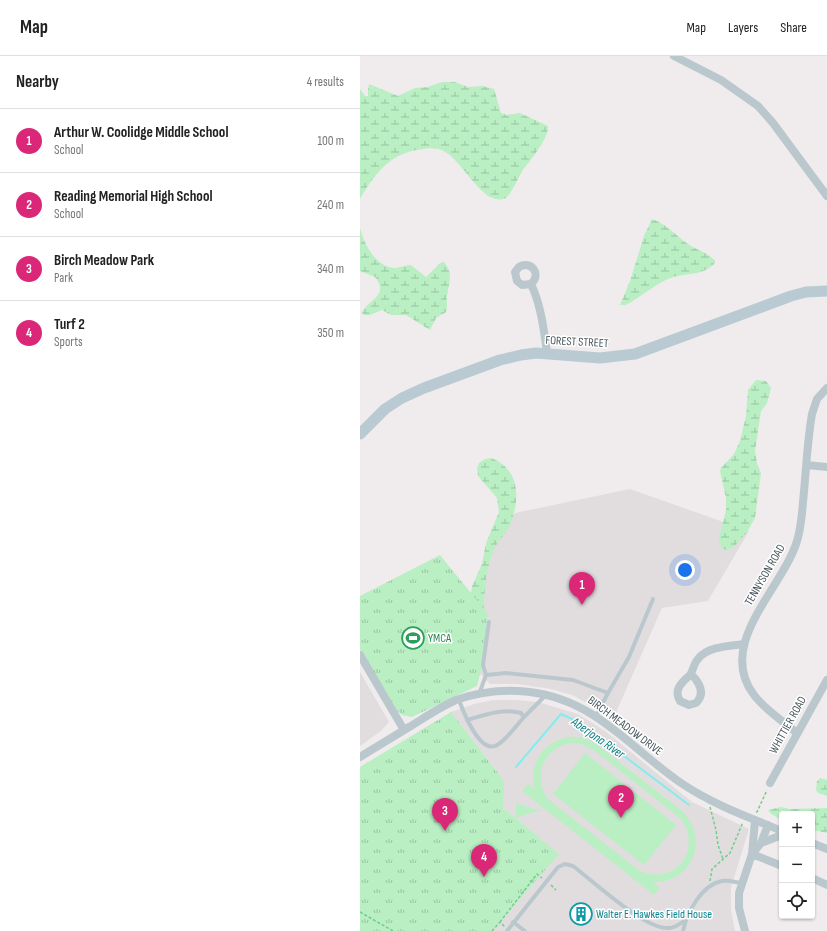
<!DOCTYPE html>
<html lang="en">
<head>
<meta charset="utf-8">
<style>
  :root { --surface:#fff; --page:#f2f2f2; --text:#222; --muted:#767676; --line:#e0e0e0; --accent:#db2777 }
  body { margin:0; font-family:"Sofia Sans Condensed",sans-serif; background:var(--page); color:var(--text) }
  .controls { position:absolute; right:12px; bottom:12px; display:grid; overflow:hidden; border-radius:4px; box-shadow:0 1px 3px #0004 }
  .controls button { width:36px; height:36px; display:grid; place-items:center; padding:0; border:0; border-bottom:1px solid var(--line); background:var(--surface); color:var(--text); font:20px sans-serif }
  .you { position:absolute; left:325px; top:514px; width:14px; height:14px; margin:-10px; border:3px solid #fff; border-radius:50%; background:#1a73e8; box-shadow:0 0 0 6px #1a73e833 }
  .badge { display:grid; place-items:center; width:26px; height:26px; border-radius:50%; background:var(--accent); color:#fff; font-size:13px; font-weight:700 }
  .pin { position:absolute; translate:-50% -33px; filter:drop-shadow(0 1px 2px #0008) }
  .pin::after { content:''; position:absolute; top:21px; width:14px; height:12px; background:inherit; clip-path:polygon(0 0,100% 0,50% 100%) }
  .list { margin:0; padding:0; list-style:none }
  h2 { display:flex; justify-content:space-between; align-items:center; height:52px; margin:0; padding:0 16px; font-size:17px }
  h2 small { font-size:13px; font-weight:400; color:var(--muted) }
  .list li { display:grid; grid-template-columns:26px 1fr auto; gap:12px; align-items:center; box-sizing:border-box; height:64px; padding:0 16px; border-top:1px solid var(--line) }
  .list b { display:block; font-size:15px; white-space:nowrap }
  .list p { margin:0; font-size:13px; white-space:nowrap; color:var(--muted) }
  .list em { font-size:13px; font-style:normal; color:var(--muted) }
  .icon { flex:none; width:22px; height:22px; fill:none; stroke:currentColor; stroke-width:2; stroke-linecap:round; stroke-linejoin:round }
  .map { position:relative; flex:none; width:467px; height:875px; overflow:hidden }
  header { display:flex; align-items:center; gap:24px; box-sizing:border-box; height:56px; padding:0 20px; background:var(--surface); border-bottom:1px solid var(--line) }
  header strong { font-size:19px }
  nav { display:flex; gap:22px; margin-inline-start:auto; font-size:14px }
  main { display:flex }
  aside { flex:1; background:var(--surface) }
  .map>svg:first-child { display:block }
</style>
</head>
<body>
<header>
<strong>Map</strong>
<nav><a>Map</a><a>Layers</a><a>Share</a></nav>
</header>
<main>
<aside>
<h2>Nearby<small>4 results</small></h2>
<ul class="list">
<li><span class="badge">1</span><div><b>Arthur W. Coolidge Middle School</b><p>School</p></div><em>100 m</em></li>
<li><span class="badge">2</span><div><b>Reading Memorial High School</b><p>School</p></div><em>240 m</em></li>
<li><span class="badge">3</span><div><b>Birch Meadow Park</b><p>Park</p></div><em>340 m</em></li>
<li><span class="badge">4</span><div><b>Turf 2</b><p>Sports</p></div><em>350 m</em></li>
</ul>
</aside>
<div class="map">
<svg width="467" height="875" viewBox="0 0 467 875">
  <defs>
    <pattern id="wetland-marsh" width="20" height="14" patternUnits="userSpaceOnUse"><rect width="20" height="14" fill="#b9efc3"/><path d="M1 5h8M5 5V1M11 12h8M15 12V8" fill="none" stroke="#98c4a1"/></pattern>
    <pattern id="park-tufts" width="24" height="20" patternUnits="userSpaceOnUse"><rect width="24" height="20" fill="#b9efc3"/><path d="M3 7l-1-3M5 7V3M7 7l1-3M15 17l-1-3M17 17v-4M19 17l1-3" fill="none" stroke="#98c4a1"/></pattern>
  </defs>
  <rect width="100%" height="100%" fill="#f0eced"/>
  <path fill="#e1dddf" d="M 270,433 L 389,475 L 348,545 L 302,552 L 254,661 L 212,639 L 191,633 L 157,628 L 130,628 L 111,609 L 126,498 L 155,457 Z
    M 0,616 L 29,666 L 21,675 L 0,690 Z
    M 133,644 L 156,644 L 178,646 L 218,658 L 245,675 L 332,746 L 389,773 L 371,832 L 371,854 L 375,875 L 132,875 L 198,798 L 143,752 L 142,722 L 91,656 L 114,648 Z"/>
  <path fill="#b9efc3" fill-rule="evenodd" d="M 207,681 L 221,681 L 233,686 L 321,754 C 350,781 334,827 293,826 L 300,832 L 294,839 L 162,735 L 168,728 L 175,733 C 168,708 183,687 207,681 ZM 211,687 L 224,689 L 235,695 L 321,763 C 343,794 315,830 280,815 L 188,743 C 172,720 183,692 211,687 Z
    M 225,697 L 316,769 L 284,809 L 193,738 Z
    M 156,747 L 177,754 L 180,753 L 180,756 L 177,755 L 156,762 Z"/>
  <path fill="url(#wetland-marsh)" d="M 82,26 L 95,26 L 108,31 L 123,30 L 134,33 L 141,57 L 147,59 L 160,57 L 188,70 C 189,81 172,103 165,111 C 159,118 151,142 143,143 C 120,149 102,100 79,93 C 70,91 61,93 52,95 C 27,101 12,122 0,143 L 0,33 L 5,40 L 8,40 L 8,33 L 9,28 L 38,40 L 55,32 L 67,31 Z
    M 292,163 C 306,167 318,182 331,190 C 339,195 349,197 355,205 L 354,208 C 343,220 324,217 310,222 C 298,227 281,240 270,247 L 265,249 L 260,249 L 270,225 L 284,180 Z
    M 0,172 C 4,188 16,212 36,212 C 41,211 46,209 51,209 L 66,221 L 80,207 L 84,206 C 94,218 89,226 87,240 C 86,245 88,250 86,256 L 76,262 L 70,274 L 46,259 L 31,259 L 22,254 L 10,259 L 4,259 L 2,257 C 8,243 30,240 15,221 L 0,215 Z
    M 396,324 L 406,325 L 411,332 L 407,347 L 401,355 L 395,395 L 397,407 L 401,417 L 395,462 L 387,476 L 374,491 L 367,494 L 362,493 L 359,482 L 366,454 L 366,442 L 360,415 L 361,412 L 374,398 L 380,385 L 386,360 L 388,334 Z
    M 131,402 C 160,413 160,442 151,467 C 146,479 135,486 131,501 C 125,520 124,540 124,559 L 110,545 L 112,530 L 122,508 L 126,487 L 139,456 L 137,442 L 118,420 L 117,412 L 119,407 L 125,403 Z
    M 460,722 L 467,724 L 467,740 L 458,737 L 456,734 L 457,725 Z
    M 421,751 L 430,753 L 467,752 L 467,777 L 452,774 L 452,758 L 422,758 L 422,764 L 411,758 L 408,754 Z"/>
  <path fill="url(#park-tufts)" d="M 80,499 L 128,558 L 122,611 L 117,630 L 52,661 L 42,659 L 36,653 L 0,593 L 0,540 Z
    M 91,656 L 142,722 L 144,729 L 143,752 L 199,798 L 132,875 L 0,875 L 0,711 Z"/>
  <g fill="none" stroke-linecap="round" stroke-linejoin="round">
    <path stroke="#84eced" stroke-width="2" d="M 156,711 L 201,658 L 219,666 L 329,749"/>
    <path stroke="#70ce8d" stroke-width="1.5" stroke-dasharray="3 2" stroke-linecap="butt" d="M 350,751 L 356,774 L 358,789 L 363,803
      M 396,756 L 397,756 L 407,734
      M 350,825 L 352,813 L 370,797 L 383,766
      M 191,829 L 196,834
      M 0,856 L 33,875
      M 140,866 L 177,818 L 182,822
      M 132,875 L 140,866 L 145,871"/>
    <path stroke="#bac8cd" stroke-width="4" d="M 126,619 L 123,609 L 129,566
      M 248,637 L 269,601 L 293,543
      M 119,638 L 126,619 L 146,617 L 213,624 L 248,637 L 236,660
      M 99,644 C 103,655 119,696 135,690 C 144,687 157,669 164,661 L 161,657 C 143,652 124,659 107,664
      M 164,661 L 186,639
      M 153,866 L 165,875
      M 147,875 L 198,811 L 205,808 L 213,810 C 233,825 285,874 309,872 C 315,872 321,867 326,864
      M 323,875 C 327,857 341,829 362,825 C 368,824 375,826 381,827"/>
    <path stroke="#bac8cd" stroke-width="8" d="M 314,0 L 361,24 L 398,50 L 413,67 L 467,140
      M 171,228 L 162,229 L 157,225 L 155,216 L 159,211 C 171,204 182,218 171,228 C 181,249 184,274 187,297
      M 447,409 L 467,411
      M 0,599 L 44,674
      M 331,618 C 339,626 346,637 336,647 L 329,649 L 320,645 C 313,634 322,626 330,619 C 333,615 334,607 338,603 C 348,590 370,590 384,588
      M 437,677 C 423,665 405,654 394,639 C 355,588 423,532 437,485 C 441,472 442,459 443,446 C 446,417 447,387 452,358 L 457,343 L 467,332
      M 0,701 C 16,691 33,681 49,671 C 64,662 80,651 96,644 C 116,637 138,634 159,635 C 232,639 266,689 321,727 C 352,748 388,761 422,775
      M 410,727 L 467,624
      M 401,787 L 422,779
      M 452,787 L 467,793
      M 392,798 L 401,787 L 408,769
      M 392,798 L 422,810
      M 452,822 L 467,829
      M 385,875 L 379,852 L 379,837 L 392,798 L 395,764"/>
    <path stroke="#b9cad2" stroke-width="11" d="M 0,378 L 25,353 L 42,342 L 64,332 L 140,304 L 161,299 L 176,297 L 240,302 L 275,298 L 431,240 L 446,236 L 467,235"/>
  </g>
  <defs>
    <g id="stadium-ring" transform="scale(1.15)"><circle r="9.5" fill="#fff" stroke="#2e9e5b" stroke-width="1.5"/><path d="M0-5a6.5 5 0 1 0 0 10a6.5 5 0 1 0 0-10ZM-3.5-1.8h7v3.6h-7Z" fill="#2e9e5b"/></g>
    <g id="building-ring" transform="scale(1.15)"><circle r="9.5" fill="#fff" stroke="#0f9aa8" stroke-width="1.5"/><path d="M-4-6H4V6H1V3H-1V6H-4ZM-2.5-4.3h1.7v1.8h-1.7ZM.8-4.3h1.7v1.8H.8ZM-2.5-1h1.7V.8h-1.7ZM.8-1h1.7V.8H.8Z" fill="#0f9aa8"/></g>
  </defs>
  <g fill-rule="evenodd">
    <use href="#stadium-ring" x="53" y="582"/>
    <use href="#building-ring" x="221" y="858"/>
  </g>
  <g text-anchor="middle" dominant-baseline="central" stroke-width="3" stroke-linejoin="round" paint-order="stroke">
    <g font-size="12" fill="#45545a" stroke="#fff">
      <text transform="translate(217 286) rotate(3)">FOREST STREET</text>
      <text transform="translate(405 519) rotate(-60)">TENNYSON ROAD</text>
      <text transform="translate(428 669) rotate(-61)">WHITTIER ROAD</text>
      <text transform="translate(265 670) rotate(37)">BIRCH MEADOW DRIVE</text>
    </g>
    <g font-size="12" fill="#27864d" stroke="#fff" text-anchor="start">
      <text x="68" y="582">YMCA</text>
    </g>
    <g font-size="12" fill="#0d838f" stroke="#fff" text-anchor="start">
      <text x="236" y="858">Walter E. Hawkes Field House</text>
    </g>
    <g font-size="13" font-style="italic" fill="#0b8283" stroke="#fff">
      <text transform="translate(238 682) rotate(35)">Aberjona River</text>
    </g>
  </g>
</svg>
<div class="controls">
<button>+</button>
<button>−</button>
<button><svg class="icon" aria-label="locate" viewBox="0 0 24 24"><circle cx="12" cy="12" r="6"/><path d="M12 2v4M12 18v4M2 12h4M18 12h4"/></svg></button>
</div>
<div class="you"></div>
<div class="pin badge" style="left:222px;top:549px">1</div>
<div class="pin badge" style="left:261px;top:762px">2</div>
<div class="pin badge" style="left:85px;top:775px">3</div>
<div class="pin badge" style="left:124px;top:821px">4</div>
</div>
</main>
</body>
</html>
